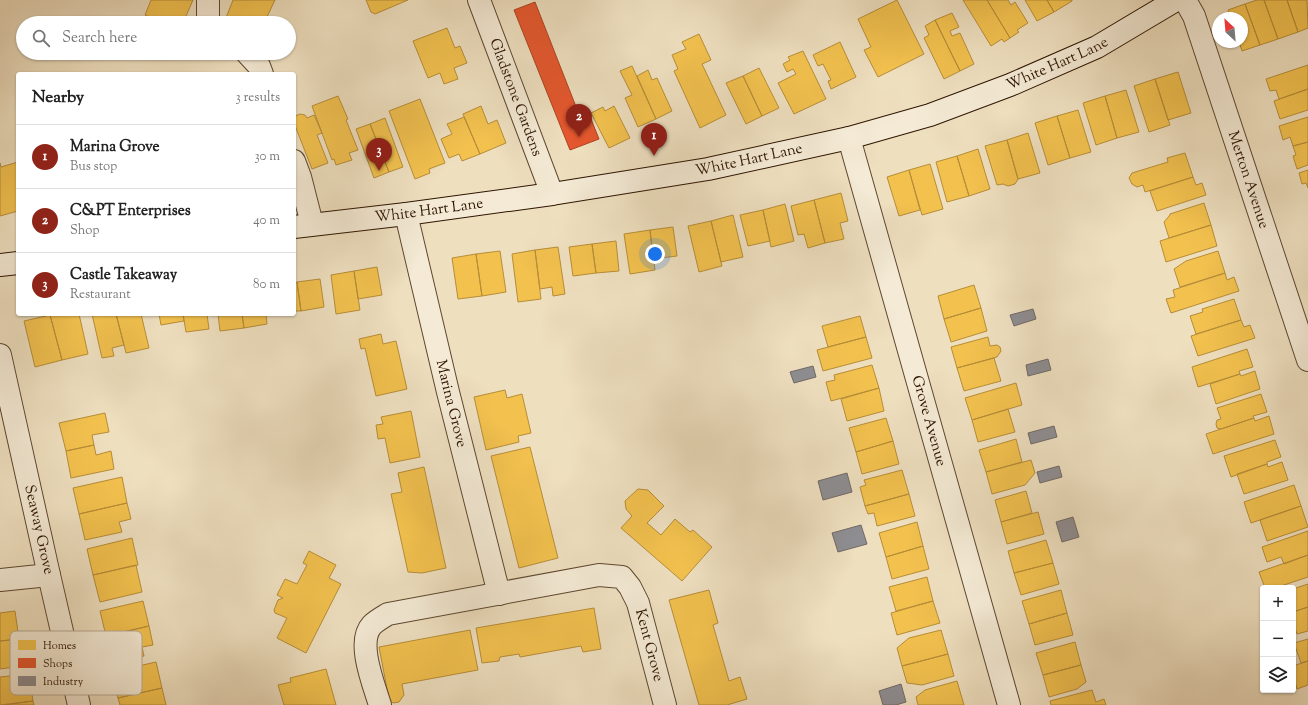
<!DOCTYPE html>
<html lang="en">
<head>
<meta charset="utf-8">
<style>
  :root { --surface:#fff; --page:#f6f6f6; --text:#222; --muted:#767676; --line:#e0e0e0; --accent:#8f2418 }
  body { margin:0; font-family:"Sorts Mill Goudy",serif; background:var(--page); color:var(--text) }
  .controls { position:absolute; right:12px; bottom:12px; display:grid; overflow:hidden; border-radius:4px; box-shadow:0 1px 3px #0004 }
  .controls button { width:36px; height:36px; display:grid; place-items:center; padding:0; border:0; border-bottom:1px solid var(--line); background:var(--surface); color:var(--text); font:20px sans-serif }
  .compass { position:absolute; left:1212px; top:12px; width:36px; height:36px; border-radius:50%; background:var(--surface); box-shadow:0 1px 3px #0004; rotate:334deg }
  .you { position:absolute; left:655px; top:254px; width:14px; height:14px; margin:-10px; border:3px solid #fff; border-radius:50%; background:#1a73e8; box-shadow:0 0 0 6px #1a73e833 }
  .badge { display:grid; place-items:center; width:26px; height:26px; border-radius:50%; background:var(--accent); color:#fff; font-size:13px; font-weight:700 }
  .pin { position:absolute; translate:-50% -33px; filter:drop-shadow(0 1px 2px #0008) }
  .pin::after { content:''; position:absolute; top:21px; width:14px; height:12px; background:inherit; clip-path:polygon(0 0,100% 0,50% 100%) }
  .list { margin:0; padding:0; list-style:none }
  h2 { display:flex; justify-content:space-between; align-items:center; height:52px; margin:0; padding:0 16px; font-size:17px }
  h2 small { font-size:13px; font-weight:400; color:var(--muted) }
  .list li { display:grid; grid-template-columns:26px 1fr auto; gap:12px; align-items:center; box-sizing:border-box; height:64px; padding:0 16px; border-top:1px solid var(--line) }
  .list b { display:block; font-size:15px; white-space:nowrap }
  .list p { margin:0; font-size:13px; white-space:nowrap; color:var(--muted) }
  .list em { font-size:13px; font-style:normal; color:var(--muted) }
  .icon { flex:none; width:22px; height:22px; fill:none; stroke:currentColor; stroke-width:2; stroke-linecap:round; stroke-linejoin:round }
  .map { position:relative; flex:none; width:1308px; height:705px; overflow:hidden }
  .search { position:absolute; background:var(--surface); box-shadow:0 1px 3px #0004; left:16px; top:16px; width:280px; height:44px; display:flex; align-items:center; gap:10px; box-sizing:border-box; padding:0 14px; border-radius:22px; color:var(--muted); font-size:15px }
  .panel { position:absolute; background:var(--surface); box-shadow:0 1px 3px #0004; left:16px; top:72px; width:280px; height:244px; border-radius:4px }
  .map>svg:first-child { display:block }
</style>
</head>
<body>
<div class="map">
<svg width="1308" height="705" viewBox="0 0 1308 705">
  <rect width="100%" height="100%" fill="#eedfbf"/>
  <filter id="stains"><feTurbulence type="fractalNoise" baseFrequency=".005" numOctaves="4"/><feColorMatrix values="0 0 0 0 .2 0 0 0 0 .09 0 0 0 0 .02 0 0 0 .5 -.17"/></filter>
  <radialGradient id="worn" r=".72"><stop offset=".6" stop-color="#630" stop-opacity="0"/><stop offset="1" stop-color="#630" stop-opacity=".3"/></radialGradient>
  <path fill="#f2c14e" stroke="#b78d37" d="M 151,0 L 193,0 L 183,23 L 164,23 L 145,15 Z
    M 233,0 L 275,0 L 264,23 L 224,23 Z
    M 366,0 L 408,0 L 375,14 L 371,12 Z
    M 897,0 L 924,54 L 878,77 L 864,50 L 871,47 L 858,19 Z
    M 963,0 L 987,0 L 1010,38 L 1004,42 L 1002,39 L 991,46 Z
    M 987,0 L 1008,0 L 1011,5 L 1015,2 L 1028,23 L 1017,30 L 1019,32 L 1010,38 Z
    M 1025,0 L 1047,0 L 1054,12 L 1037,21 Z
    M 1047,0 L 1072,0 L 1072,1 L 1054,12 Z
    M 1257,0 L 1264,0 L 1278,39 L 1260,45 L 1245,4 Z
    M 1264,0 L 1287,0 L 1298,32 L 1278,39 Z
    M 1287,0 L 1307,0 L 1308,28 L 1298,32 Z
    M 1245,4 L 1260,45 L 1242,51 L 1239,42 L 1242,42 L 1242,18 L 1230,18 L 1228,10 Z
    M 952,13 L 959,27 L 950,31 L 952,36 L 960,33 L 974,64 L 960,71 L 935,20 Z
    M 935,20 L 960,71 L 944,79 L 924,38 L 929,35 L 925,26 Z
    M 447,28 L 455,48 L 460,46 L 467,63 L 454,68 L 458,79 L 444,84 L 440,73 L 428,78 L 413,41 Z
    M 699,34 L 711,60 L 702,64 L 726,115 L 700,128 L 674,71 L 678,69 L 672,55 L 686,49 L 682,42 Z
    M 840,42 L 856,77 L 831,89 L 828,81 L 831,80 L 823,64 L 818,66 L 813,55 Z
    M 803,51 L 826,99 L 794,114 L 778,83 L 796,74 L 793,69 L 787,72 L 783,64 L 790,60 L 788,57 Z
    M 1308,65 L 1308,89 L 1279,99 L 1276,90 L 1270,91 L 1266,79 Z
    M 632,66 L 656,119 L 638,127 L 625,98 L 632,95 L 620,71 Z
    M 759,68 L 779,108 L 762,116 L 743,76 Z
    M 648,70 L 652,80 L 657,78 L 672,111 L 656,119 L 637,76 Z
    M 1178,72 L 1191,113 L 1168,120 L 1155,79 Z
    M 743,76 L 762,116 L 746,124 L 726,83 Z
    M 1155,79 L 1170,125 L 1149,132 L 1134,86 Z
    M 1308,89 L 1308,110 L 1280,119 L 1274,101 Z
    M 1126,90 L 1139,132 L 1117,138 L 1105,96 Z
    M 338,96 L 348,119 L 346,120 L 358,150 L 349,153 L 352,160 L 336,165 L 334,159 L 332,160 L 312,106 Z
    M 1105,96 L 1117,138 L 1096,145 L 1083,103 Z
    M 420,99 L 445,163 L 429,169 L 430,173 L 415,179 L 389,111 Z
    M 481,106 L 488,124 L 497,120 L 506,143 L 480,154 L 463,114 Z
    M 614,106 L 630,138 L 609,148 L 591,113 L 603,107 L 605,111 Z
    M 1078,110 L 1091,152 L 1070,158 L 1057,116 Z
    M 300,114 L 305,115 L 307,118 L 314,115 L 322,133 L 317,135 L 328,163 L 312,169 L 294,123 L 295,116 Z
    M 1057,116 L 1070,158 L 1048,165 L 1035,123 Z
    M 464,117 L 480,154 L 462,161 L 459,154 L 449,158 L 441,139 L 452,134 L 447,124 Z
    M 1308,117 L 1308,142 L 1293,146 L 1290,137 L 1283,140 L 1279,126 Z
    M 385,118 L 403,167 L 389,172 L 370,124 Z
    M 370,124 L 389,172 L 374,178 L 356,129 Z
    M 1028,133 L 1040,173 L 1018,179 L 1007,140 Z
    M 1007,140 L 1018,179 L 1015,184 L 1008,186 L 1003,184 L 997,185 L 985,146 Z
    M 1308,142 L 1308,165 L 1297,169 L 1293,156 L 1296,155 L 1293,146 Z
    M 978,149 L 990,189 L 969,196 L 957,156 Z
    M 1185,153 L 1193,177 L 1145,192 L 1143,185 L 1137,187 L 1132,184 L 1129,178 L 1132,173 L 1168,162 L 1167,158 Z
    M 957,156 L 969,196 L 947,202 L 936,162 Z
    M 18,162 L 18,211 L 0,216 L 0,163 L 1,167 Z
    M 930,164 L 943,209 L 922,215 L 909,170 Z
    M 909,170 L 920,210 L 899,216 L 887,177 Z
    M 1308,170 L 1308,188 L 1306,183 L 1302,184 L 1299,173 Z
    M 1193,177 L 1196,185 L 1202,183 L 1206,195 L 1157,211 L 1150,191 Z
    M 841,193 L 848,221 L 840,223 L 844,239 L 825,243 L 814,200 Z
    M 814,200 L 825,243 L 808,248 L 804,234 L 798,235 L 791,206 Z
    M 1204,203 L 1211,225 L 1169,238 L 1164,222 L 1170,215 L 1170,214 Z
    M 785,204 L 794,241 L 771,247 L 763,210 Z
    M 763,210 L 770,241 L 748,246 L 740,215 Z
    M 733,215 L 743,257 L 721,262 L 711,221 Z
    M 711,221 L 722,266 L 699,272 L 688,226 Z
    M 1211,225 L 1217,246 L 1166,262 L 1160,241 Z
    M 673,227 L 677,256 L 653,259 L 650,230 Z
    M 650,230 L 655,270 L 630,274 L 624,234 Z
    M 616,241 L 619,271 L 596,273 L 592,244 Z
    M 592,244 L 596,273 L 573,276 L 569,247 Z
    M 558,247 L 565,294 L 553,296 L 552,287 L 540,289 L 535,250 Z
    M 535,250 L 541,299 L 518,302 L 512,254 Z
    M 500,251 L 506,292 L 482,296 L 476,254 Z
    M 1218,251 L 1225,273 L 1180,287 L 1174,269 L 1186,261 Z
    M 476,254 L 482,296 L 458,299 L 452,258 Z
    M 377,267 L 382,295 L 358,299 L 354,271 Z
    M 354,271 L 360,310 L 336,314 L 331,275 Z
    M 1225,273 L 1227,280 L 1234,277 L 1239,291 L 1171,313 L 1166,299 L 1175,297 L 1173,290 Z
    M 320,279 L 324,307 L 301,311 L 297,282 Z
    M 297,282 L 301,311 L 294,311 L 294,283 Z
    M 974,285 L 981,308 L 944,319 L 938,296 Z
    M 1234,299 L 1241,320 L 1196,334 L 1190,316 L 1203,312 L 1202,309 Z
    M 981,308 L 987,331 L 951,342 L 944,319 Z
    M 54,314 L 79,314 L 88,354 L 62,360 L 50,315 Z
    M 92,314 L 116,314 L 124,345 L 112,348 L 114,356 L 102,358 Z
    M 116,314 L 141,314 L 149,348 L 126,353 Z
    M 159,314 L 183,314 L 184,321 L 161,325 Z
    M 183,314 L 207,314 L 209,329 L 186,332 Z
    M 218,314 L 242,314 L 244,328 L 220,331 Z
    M 242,314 L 266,314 L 267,324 L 244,328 Z
    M 50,315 L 62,360 L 35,367 L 24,321 Z
    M 860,316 L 866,337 L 828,347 L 822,326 Z
    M 1241,320 L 1244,327 L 1250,325 L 1255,338 L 1198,356 L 1191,336 Z
    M 381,334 L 383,344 L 396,341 L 407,389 L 376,396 L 365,348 L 361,349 L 359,339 Z
    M 866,337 L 872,358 L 823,371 L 817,350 Z
    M 988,337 L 990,346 L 997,345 L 1000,347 L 1001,351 L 997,357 L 957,368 L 951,347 Z
    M 1247,349 L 1253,367 L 1239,371 L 1240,374 L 1198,387 L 1192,367 Z
    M 994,358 L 1001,381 L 964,391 L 957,368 Z
    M 872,365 L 879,388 L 831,401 L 826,382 L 835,380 L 834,375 Z
    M 1255,371 L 1260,389 L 1216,404 L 1210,384 L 1240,374 L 1241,376 Z
    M 1016,383 L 1022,405 L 972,420 L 965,398 Z
    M 879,388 L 884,411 L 847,421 L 841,399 Z
    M 505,390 L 507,398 L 522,394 L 531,433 L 518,436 L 519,442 L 486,450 L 474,397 Z
    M 1261,394 L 1267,412 L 1253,416 L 1254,418 L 1221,429 L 1217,428 L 1216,424 L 1217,420 L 1221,419 L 1217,408 Z
    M 1008,409 L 1015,432 L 978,442 L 972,420 Z
    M 411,411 L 420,457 L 390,463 L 385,438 L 378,439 L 376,425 L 383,424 L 381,417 Z
    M 105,413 L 109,432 L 92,435 L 94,445 L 66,451 L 59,423 Z
    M 1269,416 L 1274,434 L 1213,454 L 1206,434 L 1254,418 L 1255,421 Z
    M 886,418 L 893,441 L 856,452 L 849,428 Z
    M 1016,439 L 1022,462 L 986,472 L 979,450 Z
    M 1275,440 L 1281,457 L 1267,462 L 1267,464 L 1231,477 L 1224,456 Z
    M 893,441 L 899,464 L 862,474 L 856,452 Z
    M 94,445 L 96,455 L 111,451 L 114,469 L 71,478 L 66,451 Z
    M 530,447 L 558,558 L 519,568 L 491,456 Z
    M 1031,460 L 1035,473 L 1025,485 L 992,494 L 986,472 Z
    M 1282,462 L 1288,480 L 1244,494 L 1237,474 L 1267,464 L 1268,467 Z
    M 424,467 L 446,568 L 422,573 L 408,572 L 391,494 L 402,492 L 398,473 Z
    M 902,470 L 909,494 L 865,506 L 860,487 L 866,485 L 864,480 Z
    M 122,477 L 127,503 L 79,514 L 73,488 Z
    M 1294,485 L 1301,506 L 1251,523 L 1244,502 Z
    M 638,489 L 648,490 L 664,506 L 647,523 L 661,535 L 675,519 L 690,532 L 693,530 L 712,547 L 682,581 L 621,528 L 632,516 L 626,509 L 625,501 Z
    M 1026,491 L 1032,513 L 1001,522 L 995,500 Z
    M 909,494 L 915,516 L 877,526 L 874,513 L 868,514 L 865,506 Z
    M 127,503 L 131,519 L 119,522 L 122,532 L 85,540 L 79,514 Z
    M 1301,506 L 1308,527 L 1267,541 L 1260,520 Z
    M 1038,512 L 1044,534 L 1007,544 L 1001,522 Z
    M 917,522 L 923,546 L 886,557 L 879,533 Z
    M 1308,531 L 1308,555 L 1284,564 L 1281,557 L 1267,562 L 1262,547 Z
    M 132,538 L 138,565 L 93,575 L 87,549 Z
    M 1046,540 L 1053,563 L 1014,573 L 1008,551 Z
    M 923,546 L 929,569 L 892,579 L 886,557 Z
    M 309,551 L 336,565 L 329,578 L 341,584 L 306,653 L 277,638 L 287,618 L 275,613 L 274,610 L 278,600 L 283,598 L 277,595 L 285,579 L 297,584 L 307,565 L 303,563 Z
    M 1308,555 L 1308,577 L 1278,587 L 1277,585 L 1269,588 L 1265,588 L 1259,572 Z
    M 1053,563 L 1059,584 L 1021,595 L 1014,573 Z
    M 136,565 L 142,592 L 100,602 L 93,575 Z
    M 927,577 L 933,601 L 896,611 L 889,587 Z
    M 1308,584 L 1308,607 L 1293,612 L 1293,589 Z
    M 709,590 L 718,623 L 713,625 L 729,681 L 740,677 L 747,699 L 727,705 L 699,705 L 669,600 Z
    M 1061,590 L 1067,613 L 1029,624 L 1022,601 Z
    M 143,601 L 149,626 L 106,636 L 100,611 Z
    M 933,601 L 940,623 L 897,635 L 891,613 Z
    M 1308,607 L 1308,631 L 1297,634 L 1293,622 L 1293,612 Z
    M 594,608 L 601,649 L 583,652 L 581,646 L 520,657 L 519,654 L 500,657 L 499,661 L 482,663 L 476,628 Z
    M 15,611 L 19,639 L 0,641 L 0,613 Z
    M 1067,613 L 1073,635 L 1035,645 L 1029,624 Z
    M 149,626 L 153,645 L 142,647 L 144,656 L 112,663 L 106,636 Z
    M 470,630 L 478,670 L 402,684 L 404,695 L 399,702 L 393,703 L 389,699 L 379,647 Z
    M 941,630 L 948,654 L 902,666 L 897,648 L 909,638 Z
    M 19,639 L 22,666 L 0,669 L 0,641 Z
    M 1308,639 L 1308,661 L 1301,663 L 1294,643 Z
    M 1075,642 L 1081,665 L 1043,675 L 1036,653 Z
    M 948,654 L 954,676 L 922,685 L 907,683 L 902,666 Z
    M 1308,661 L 1308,685 L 1297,689 L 1293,675 L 1293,666 Z
    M 156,662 L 162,688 L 118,698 L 112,672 Z
    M 1081,665 L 1086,682 L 1077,689 L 1049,697 L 1043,675 Z
    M 326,669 L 336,705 L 284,705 L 278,685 L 291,682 L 290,678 Z
    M 29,674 L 33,701 L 0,705 L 0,677 Z
    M 957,681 L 964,705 L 918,705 L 916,697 L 925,690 Z
    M 162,688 L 166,705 L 120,705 L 118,698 Z
    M 1092,690 L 1096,702 L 1104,699 L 1106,705 L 1051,705 L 1050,701 Z
    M 33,701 L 34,705 L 5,705 Z"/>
  <path fill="#e4572e" stroke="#ad4320" d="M 535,2 L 582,122 L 591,119 L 599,139 L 570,150 L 514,10 Z"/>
  <path fill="#8d8d92" stroke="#706966" d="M 1033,309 L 1036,319 L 1014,326 L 1010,315 Z
    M 1048,359 L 1051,370 L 1028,376 L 1026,365 Z
    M 813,366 L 816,377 L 794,383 L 790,372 Z
    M 1054,426 L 1057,437 L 1031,444 L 1028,433 Z
    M 1059,466 L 1062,477 L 1040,483 L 1037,472 Z
    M 847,473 L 852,492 L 823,500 L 818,481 Z
    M 1073,517 L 1079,537 L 1062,542 L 1056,522 Z
    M 861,525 L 867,544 L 838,552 L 832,533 Z
    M 901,684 L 906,702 L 896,705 L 883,705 L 879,691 Z"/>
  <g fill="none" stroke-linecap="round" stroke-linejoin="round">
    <g stroke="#5e4830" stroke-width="24">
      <g id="street">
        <path d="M 208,0 L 208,23"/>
        <path id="s1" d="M 479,0 L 552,194"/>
        <path id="s2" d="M 1185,0 L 1194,16 L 1308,360"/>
        <path d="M 247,53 L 259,66 L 262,74"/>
        <path id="s3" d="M 849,138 L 1009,705"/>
        <path d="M 294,161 L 300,177 L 312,224"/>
        <path id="s4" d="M 406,214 L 448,392 L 499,594"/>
        <path id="s5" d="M 0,355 L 49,575 L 79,705"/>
        <path d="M 0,580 L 49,575"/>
        <path id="s6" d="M 380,705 C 374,685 356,642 372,625 C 376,621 383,617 388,614 L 599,575 L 622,577 L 630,587 L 638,603 L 665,705"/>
      </g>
    </g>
    <g stroke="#2e1500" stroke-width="24">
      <g id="secondary">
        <path id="s7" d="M 294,227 L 406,214 L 552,194 L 708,169 L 849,138 L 930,115 L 1010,85 L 1097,47 L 1176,0"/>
        <path d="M 0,265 L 18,263"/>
      </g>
    </g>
    <use href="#street" stroke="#f4ead5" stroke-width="22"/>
    <use href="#secondary" stroke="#f4ead5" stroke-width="22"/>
  </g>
  <g text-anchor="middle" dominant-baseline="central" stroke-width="4" stroke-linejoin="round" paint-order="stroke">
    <g font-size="15" fill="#2e1500" stroke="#f4ead5">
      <text stroke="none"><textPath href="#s7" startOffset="784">White Hart Lane</textPath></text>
      <text stroke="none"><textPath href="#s1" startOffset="104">Gladstone Gardens</textPath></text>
      <text stroke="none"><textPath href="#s7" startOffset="460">White Hart Lane</textPath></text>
      <text stroke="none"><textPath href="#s2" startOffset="191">Merton Avenue</textPath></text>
      <text stroke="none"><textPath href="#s7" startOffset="136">White Hart Lane</textPath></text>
      <text stroke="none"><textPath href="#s4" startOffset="195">Marina Grove</textPath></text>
      <text stroke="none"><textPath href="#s3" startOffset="294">Grove Avenue</textPath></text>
      <text stroke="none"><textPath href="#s5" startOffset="179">Seaway Grove</textPath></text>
      <text stroke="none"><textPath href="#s6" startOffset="415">Kent Grove</textPath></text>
    </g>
  </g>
  <rect x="10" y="631" width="132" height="64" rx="6" fill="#f4ead5" stroke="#b9aa95" stroke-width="1"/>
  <rect x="18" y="640" width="18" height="10" fill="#f2c14e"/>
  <rect x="18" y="658" width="18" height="10" fill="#e4572e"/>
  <rect x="18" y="676" width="18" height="10" fill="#8d8d92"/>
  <g font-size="11" fill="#2e1500">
    <text x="43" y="649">Homes</text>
    <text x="43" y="667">Shops</text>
    <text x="43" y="685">Industry</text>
  </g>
  <rect width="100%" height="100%" filter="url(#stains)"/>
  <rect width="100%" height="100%" fill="url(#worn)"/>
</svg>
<div class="controls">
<button>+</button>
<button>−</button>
<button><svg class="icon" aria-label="layers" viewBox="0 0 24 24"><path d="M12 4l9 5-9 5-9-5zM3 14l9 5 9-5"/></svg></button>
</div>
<svg class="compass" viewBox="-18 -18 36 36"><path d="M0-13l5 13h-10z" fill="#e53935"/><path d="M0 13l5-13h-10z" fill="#767676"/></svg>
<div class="you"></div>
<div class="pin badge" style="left:654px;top:156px">1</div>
<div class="pin badge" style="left:579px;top:137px">2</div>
<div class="pin badge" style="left:379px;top:171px">3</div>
<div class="search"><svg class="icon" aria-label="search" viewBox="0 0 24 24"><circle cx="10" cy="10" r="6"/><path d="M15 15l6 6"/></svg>Search here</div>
<section class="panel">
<h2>Nearby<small>3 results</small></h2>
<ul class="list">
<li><span class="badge">1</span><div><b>Marina Grove</b><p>Bus stop</p></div><em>30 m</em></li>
<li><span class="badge">2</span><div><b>C&amp;PT Enterprises</b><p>Shop</p></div><em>40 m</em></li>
<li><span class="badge">3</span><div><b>Castle Takeaway</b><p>Restaurant</p></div><em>80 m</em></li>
</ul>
</section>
</div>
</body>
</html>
